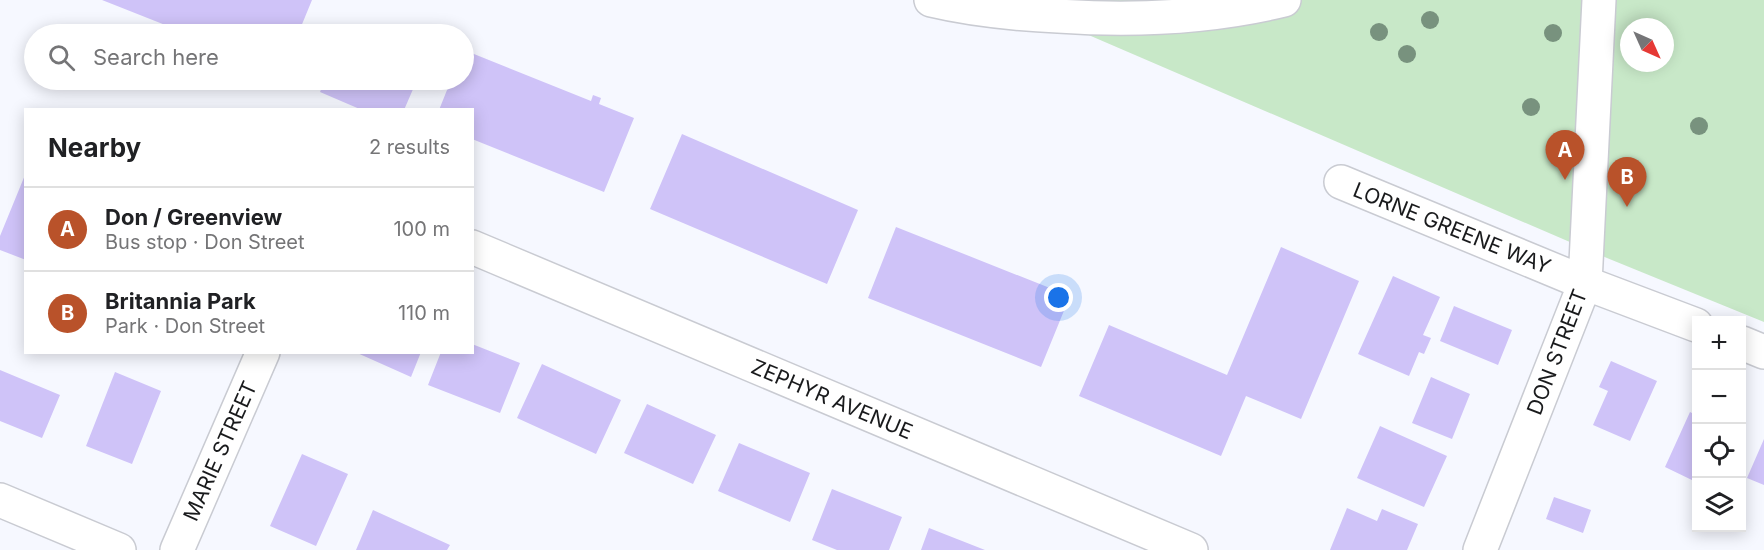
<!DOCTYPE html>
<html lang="en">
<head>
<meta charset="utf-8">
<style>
  :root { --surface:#fff; --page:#f6f6f6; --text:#202124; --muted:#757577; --line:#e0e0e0; --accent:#b9522a }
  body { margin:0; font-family:Inter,sans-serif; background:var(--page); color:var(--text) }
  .controls { position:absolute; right:18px; bottom:18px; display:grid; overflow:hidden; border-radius:0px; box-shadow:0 3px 15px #0003 }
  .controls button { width:54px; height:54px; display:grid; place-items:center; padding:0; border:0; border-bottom:2px solid var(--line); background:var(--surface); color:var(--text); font:30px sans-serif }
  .compass { position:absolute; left:1620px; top:18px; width:54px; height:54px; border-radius:50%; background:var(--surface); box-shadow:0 3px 15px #0003; rotate:135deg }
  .you { position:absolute; left:1059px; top:298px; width:21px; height:21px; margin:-15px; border:4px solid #fff; border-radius:50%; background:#1a73e8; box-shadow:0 0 0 9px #1a73e833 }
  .badge { display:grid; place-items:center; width:39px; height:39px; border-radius:50%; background:var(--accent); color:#fff; font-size:20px; font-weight:700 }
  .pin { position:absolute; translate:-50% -50px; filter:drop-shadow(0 2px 3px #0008) }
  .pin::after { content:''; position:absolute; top:32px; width:21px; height:18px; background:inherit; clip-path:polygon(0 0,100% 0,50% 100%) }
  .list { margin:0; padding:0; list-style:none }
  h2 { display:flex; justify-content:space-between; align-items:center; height:78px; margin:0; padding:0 24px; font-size:26px }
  h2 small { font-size:20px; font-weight:400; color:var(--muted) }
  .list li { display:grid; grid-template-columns:39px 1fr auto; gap:18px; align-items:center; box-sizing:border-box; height:84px; padding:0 24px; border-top:2px solid var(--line) }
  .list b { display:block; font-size:22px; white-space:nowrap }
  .list p { margin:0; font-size:20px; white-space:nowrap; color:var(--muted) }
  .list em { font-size:20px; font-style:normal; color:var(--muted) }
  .icon { flex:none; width:33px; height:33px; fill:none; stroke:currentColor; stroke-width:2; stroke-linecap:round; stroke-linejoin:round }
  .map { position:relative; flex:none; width:1764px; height:550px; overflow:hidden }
  .search { position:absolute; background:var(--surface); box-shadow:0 3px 15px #0003; left:24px; top:24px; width:450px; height:66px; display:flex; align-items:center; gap:15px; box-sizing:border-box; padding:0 21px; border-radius:33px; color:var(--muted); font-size:22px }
  .panel { position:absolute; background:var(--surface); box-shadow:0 3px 15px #0003; left:24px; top:108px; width:450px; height:246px; border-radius:0px }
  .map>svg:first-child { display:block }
</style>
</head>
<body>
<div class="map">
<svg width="1764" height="550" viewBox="0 0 1764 550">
  <rect width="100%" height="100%" fill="#f6f8ff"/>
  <path fill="#c8e8c8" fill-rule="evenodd" d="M 1007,0 L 1764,0 L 1764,322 L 1607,258 ZM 1629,27 L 1665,27 L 1665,63 L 1629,63 Z"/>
  <path fill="#cfc3f8" d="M 102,0 L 312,0 L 298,34 L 188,34 Z
    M 464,50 L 591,101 L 593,95 L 601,98 L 599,104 L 634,118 L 604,192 L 472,139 L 472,110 L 439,110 L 451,80 L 464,80 Z
    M 325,80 L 417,80 L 404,110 L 362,110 L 320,92 Z
    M 682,134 L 858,210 L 827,284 L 650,209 Z
    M 25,175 L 26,175 L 26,260 L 0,250 L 0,236 Z
    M 896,227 L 1070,296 L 1041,367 L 868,298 Z
    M 1281,247 L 1359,281 L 1301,419 L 1246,396 L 1221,456 L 1079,396 L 1109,325 L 1227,375 Z
    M 1393,276 L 1440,297 L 1423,335 L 1431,338 L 1424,354 L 1419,352 L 1409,376 L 1358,354 Z
    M 1454,306 L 1512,330 L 1498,365 L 1440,341 Z
    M 472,344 L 520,363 L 500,413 L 428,385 L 441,352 L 472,352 Z
    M 355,352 L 421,352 L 411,377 Z
    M 1611,361 L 1657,381 L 1630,441 L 1593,425 L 1608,391 L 1599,387 Z
    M 542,364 L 621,400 L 596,454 L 517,418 Z
    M 0,370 L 60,395 L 42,438 L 0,421 Z
    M 115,372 L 161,391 L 132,464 L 86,446 Z
    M 1431,377 L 1470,394 L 1452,439 L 1412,423 Z
    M 647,404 L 716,435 L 693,484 L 624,453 Z
    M 1690,412 L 1696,415 L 1696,482 L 1665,467 Z
    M 1380,426 L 1447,456 L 1424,507 L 1357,478 Z
    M 1764,439 L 1764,485 L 1747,478 Z
    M 739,443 L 810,473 L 790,522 L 718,491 Z
    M 302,454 L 348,474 L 316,546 L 270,526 Z
    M 832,489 L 902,517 L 889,550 L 837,550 L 812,540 Z
    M 1554,497 L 1591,510 L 1583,533 L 1546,519 Z
    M 1347,508 L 1377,521 L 1382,509 L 1418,524 L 1407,550 L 1330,550 Z
    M 373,510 L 450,545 L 447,550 L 356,550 Z
    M 929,528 L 985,550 L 921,550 Z"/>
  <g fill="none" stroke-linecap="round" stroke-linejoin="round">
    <g stroke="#c9cbd2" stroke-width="36">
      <path id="minor" d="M 931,0 C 973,10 1015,14 1058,16 C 1133,21 1210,18 1284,0
        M 1341,182 L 1585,283 L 1696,325
        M 472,247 L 1191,550
        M 1742,343 L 1764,352
        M 0,500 L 119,550
        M 177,550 L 263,352
        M 1480,550 L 1585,283 L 1599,0"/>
    </g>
    <use href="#minor" stroke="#fff" stroke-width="33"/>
  </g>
  <g fill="#78927e">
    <circle cx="1430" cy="20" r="9"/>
    <circle cx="1379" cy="32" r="9"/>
    <circle cx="1553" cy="33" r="9"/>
    <circle cx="1407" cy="54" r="9"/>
    <circle cx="1531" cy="107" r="9"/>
    <circle cx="1699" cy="126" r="9"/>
  </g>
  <g text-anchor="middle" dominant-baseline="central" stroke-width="4.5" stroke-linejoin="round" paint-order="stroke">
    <g font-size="21" fill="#191a1c" stroke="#fff">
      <text transform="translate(1452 228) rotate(22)">LORNE GREENE WAY</text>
      <text transform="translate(1557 352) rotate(-69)">DON STREET</text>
      <text transform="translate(832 399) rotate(23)">ZEPHYR AVENUE</text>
      <text transform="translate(220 451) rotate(-66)">MARIE STREET</text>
    </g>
  </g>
</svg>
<div class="controls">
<button>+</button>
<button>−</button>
<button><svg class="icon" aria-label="locate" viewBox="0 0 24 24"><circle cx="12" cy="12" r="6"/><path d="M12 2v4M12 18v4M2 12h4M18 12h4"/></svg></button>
<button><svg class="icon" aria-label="layers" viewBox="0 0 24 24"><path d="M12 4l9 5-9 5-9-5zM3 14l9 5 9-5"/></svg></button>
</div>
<svg class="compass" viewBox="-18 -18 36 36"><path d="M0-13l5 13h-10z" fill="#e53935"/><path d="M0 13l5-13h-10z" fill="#757577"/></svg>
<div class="you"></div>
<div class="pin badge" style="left:1565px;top:180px">A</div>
<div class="pin badge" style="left:1627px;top:207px">B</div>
<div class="search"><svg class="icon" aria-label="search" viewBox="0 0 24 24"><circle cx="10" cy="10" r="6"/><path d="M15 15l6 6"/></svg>Search here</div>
<section class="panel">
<h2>Nearby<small>2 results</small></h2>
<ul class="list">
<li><span class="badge">A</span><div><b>Don / Greenview</b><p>Bus stop · Don Street</p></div><em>100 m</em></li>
<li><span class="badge">B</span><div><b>Britannia Park</b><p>Park · Don Street</p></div><em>110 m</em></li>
</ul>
</section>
</div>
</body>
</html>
